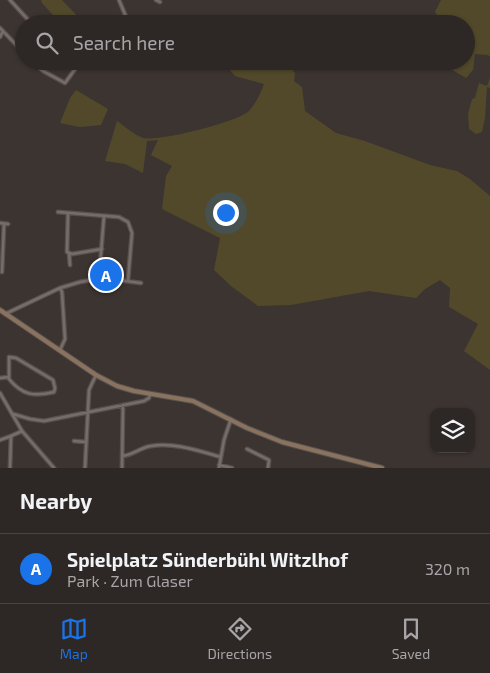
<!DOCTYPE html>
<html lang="en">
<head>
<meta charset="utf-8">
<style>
  :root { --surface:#2d2725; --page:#352f2d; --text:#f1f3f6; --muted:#a7a5a7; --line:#484442; --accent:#1a73e8 }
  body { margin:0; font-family:"Exo 2",sans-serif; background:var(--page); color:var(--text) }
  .controls { position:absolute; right:15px; bottom:15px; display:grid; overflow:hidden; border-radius:10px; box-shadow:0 1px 4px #0004 }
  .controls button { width:45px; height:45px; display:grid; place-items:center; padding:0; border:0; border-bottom:1px solid var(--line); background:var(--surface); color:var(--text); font:25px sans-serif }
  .you { position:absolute; left:225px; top:212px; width:18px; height:18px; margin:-12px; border:4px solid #fff; border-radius:50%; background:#1a73e8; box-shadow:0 0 0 8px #1a73e833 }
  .badge { display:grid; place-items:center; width:32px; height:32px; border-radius:50%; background:var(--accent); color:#fff; font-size:16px; font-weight:700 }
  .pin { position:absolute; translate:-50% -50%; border:2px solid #fff; box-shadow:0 1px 5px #0006 }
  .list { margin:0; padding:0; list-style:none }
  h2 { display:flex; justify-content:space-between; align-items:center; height:65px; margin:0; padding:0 20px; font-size:21px }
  h2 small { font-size:16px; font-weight:400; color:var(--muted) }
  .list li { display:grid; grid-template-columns:32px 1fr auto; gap:15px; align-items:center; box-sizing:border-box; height:70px; padding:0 20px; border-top:1px solid var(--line) }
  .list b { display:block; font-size:19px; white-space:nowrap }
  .list p { margin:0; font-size:16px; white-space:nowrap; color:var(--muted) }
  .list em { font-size:16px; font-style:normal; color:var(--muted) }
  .icon { flex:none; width:28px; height:28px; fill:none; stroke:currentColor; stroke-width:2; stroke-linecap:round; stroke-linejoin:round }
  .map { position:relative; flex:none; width:490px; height:468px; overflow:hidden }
  .search { position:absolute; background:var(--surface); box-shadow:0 1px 4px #0004; left:15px; right:15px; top:15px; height:55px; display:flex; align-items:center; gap:12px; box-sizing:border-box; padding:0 18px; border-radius:28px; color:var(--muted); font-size:19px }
  .sheet { height:135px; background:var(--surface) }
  nav { display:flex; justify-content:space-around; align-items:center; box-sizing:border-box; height:70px; border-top:1px solid var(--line); background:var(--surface); font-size:14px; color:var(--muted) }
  nav a { display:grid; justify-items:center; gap:2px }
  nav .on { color:var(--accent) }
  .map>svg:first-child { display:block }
</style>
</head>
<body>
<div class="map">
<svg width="490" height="468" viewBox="0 0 490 468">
  <rect width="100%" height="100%" fill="#3c3431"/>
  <path fill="#52492b" d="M 41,0 L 62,0 L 82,21 L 78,24 L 61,24 L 42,3 Z
    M 441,0 L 490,0 L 490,57 L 488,55 L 475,54 L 473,70 L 466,78 L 449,68 L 447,61 L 466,61 L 466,24 L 443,24 L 435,12 Z
    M 222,61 L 280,61 L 286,63 L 295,73 L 294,81 L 302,87 L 305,111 L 336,133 L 365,141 L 430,165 L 457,171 L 470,179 L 490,196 L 490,370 L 464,351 L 478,324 L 449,307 L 450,288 L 440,280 L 425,289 L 416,298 L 369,291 L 291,305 L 258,306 L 231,286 L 214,270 L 220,238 L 162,209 L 166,176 L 172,166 L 151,155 L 158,140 L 147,141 L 143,173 L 125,164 L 105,161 L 117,121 C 124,126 134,135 143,138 C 158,142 238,122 249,111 C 256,103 261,93 264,84 L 235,76 Z
    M 490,78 L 490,88 L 487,87 L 485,118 L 482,132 L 476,134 L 469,129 L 468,114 L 472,99 L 475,98 L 479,83 L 487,86 Z
    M 76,90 L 108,109 L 101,125 L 80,127 L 60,123 L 70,98 Z"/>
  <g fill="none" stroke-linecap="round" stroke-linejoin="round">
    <g stroke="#59514f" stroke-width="5">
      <path id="street" d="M 10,0 L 32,24
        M 119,0 L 129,24
        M 156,0 L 160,2
        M 0,28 L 24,53
        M 0,37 L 3,31
        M 32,61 L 43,71 L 65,83 L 81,61
        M 58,212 L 119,217 L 128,222 L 132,233 L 128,280
        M 68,213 L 67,252 L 72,254 L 102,249
        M 0,223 L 8,224
        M 69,253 L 70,265
        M 2,272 L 4,224
        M 99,278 L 104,216
        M 5,314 L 60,288 L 80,282 L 103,278 L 141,283
        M 60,350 L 65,339 L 62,292 L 60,288
        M 9,357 L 16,358 L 53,380 L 55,388 L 54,392 C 34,397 22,395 9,379 Z
        M 0,378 L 9,377
        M 0,393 L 22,431 L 54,468
        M 13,414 L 30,419 L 44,421 L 144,401 L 149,398 L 150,394
        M 0,440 L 11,436
        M 74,441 L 86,442
        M 247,449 L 269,460 L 268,468
        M 122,456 C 132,456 141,447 151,446 C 174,442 199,451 221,457
        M 219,465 L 232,468
        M 10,468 L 11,436 L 22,431
        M 85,468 L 89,390 L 96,375
        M 122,468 L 123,405
        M 219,468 L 224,440 L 231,419"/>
    </g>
    <g stroke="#59514f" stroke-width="6">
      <path id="secondary" d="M 0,310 L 96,375 L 117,386 L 134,391 L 193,401 L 247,428 L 282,442 L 382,468"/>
    </g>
    <use href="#street" stroke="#766d69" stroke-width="2.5"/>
    <use href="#secondary" stroke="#89735f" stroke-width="4"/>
  </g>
</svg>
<div class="controls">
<button><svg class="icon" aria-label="layers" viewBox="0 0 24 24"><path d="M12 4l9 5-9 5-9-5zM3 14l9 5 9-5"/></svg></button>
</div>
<div class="you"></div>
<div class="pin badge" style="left:106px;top:275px">A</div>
<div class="search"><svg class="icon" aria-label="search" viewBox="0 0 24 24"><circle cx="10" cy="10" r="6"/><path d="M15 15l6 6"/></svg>Search here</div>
</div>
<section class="sheet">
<h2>Nearby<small></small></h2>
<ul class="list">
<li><span class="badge">A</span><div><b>Spielplatz Sünderbühl Witzlhof</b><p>Park · Zum Glaser</p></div><em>320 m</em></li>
</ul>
</section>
<nav>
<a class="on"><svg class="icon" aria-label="map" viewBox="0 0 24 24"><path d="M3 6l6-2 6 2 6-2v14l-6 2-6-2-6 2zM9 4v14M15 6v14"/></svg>Map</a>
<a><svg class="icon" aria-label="directions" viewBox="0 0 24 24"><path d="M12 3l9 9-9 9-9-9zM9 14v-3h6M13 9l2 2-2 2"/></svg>Directions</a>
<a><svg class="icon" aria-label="saved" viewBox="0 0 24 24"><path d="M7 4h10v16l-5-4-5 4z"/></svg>Saved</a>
</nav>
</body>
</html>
